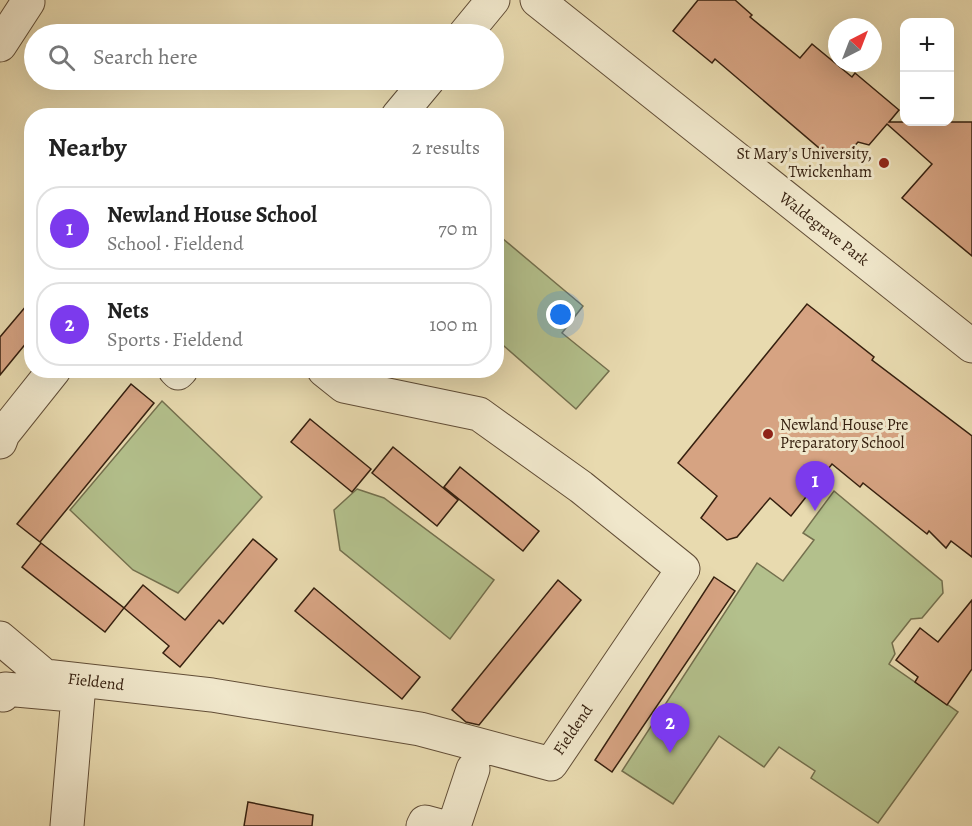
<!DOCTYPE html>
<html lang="en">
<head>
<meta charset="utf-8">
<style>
  :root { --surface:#fff; --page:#f6f6f6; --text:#222; --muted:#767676; --line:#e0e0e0; --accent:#7c3aed }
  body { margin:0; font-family:Alegreya,serif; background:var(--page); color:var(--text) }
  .controls { position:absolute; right:18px; top:18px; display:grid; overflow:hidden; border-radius:12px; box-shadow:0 6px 24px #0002 }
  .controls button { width:54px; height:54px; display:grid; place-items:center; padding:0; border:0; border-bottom:2px solid var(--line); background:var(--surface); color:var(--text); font:30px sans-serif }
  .compass { position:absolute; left:828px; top:18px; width:54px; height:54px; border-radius:50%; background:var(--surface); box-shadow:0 6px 24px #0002; rotate:42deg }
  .you { position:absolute; left:561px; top:315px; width:21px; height:21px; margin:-15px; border:4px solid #fff; border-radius:50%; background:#1a73e8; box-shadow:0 0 0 9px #1a73e833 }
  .badge { display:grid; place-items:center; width:39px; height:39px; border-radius:50%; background:var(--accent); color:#fff; font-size:20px; font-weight:700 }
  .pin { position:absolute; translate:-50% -50px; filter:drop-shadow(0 2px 3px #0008) }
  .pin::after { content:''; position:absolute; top:32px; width:21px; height:18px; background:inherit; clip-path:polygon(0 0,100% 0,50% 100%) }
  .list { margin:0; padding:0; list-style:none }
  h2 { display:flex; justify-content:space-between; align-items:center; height:78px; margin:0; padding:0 24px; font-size:26px }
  h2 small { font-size:20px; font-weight:400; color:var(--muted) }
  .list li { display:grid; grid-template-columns:39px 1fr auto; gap:18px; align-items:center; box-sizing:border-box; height:84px; margin:0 12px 12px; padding:0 12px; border:2px solid var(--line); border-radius:24px }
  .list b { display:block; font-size:22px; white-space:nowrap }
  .list p { margin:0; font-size:20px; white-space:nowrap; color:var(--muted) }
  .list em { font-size:20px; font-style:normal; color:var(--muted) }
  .icon { flex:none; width:33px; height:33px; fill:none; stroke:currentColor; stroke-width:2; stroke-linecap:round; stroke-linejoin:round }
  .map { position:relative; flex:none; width:972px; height:826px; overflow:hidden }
  .search { position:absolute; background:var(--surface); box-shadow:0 6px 24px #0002; left:24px; top:24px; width:480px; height:66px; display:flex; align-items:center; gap:15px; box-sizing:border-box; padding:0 21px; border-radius:33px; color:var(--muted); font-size:22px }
  .panel { position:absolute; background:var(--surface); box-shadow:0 6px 24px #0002; left:24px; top:108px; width:480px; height:270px; border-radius:24px }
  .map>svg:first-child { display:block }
</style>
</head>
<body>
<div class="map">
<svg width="972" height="826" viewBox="0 0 972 826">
  <rect width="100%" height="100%" fill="#e8daaf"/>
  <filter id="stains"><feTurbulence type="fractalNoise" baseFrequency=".00333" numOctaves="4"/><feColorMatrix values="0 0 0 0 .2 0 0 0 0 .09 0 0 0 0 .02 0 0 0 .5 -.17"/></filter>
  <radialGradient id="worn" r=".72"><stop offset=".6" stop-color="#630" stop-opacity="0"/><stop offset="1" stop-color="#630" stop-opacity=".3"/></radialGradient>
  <path fill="#b3c08c" stroke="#74704e" stroke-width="1.5" d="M 496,233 L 583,306 L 562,333 L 609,371 L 576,409 L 497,340 Z
    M 162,401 L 262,497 L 178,593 L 133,570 L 70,510 Z
    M 357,489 L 384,498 L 494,580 L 450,639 L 340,550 L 334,510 Z
    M 834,491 L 942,581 L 943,593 L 922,618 L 911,619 L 892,643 L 895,654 L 889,664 L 958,712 L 878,823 L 811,778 L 815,771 L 779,747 L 764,767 L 719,736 L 673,804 L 622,771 L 757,563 L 783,581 L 814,540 L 803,533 Z"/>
  <path fill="#d6a382" stroke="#36200f" stroke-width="1.5" d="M 698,0 L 735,0 L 752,15 L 750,17 L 800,58 L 812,44 L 852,77 L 855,73 L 899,110 L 889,122 L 972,122 L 972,256 L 902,198 L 932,164 L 887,124 L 869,145 L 858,142 L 843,159 L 833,149 L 825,153 L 715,59 L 712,63 L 673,31 Z
    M 32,299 L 32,336 L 0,375 L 0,337 Z
    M 807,304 L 874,357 L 872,360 L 972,436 L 972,557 L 951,541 L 946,548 L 929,531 L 927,534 L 863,483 L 860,487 L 832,464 L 791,516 L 770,498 L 737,537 L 727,540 L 701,518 L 717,496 L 678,463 Z
    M 131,384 L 154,403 L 40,542 L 17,524 Z
    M 310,419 L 371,469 L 352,492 L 291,442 Z
    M 393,447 L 458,500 L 437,526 L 372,473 Z
    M 460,467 L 539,531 L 523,551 L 444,487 Z
    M 253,539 L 277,559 L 223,624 L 219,620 L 180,667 L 163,653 L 169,646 L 124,608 L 143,585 L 185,620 Z
    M 41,543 L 124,608 L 105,632 L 22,567 Z
    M 714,577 L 735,591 L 612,772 L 595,760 Z
    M 558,580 L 581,600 L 479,725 L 466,722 L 452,710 Z
    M 314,588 L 420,677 L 402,699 L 295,611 Z
    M 972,600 L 972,669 L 947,705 L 915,682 L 918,677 L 896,660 L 920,628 L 938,642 Z
    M 248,802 L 313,815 L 312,826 L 244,826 Z"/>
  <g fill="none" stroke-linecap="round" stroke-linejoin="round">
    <g stroke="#624e37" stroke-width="35">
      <path id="minor" d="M 537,0 L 972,346
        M 465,34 L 493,0
        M 0,45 L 28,2
        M 398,116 L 428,80
        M 175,370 L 178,373 L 181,370
        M 0,442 L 3,434 L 54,370
        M 0,638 L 45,676 L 212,695 L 420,729 L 551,764 L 683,569 L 581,487 L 479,414 L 344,386 L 324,370
        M 3,695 L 5,689 L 72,695
        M 67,826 L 78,696
        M 423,826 L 425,822 L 440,826
        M 454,826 L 473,769"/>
    </g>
    <use href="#minor" stroke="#f0e7cb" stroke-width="33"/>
  </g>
  <g fill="#8f2418" stroke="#f0e7cb" stroke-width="2">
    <circle cx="884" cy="163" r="6"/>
    <circle cx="768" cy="434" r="6"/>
  </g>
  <g text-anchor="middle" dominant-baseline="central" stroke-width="6" stroke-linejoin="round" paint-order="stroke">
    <g font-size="16" fill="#36200f" stroke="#f0e7cb" text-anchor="end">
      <text x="872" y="154">St Mary's University,<tspan x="872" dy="18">Twickenham</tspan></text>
      <text x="780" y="425" text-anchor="start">Newland House Pre<tspan x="780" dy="18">Preparatory School</tspan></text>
    </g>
    <g font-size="16" fill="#36200f" stroke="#f0e7cb">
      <text transform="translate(824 229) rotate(38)">Waldegrave Park</text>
      <text transform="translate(96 682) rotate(7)">Fieldend</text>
      <text transform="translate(573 730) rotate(-56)">Fieldend</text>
    </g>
  </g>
  <rect width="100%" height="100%" filter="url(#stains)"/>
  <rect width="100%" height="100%" fill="url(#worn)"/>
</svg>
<div class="controls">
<button>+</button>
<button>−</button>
</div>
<svg class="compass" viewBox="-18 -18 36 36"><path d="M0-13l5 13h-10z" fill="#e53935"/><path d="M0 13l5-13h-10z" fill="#767676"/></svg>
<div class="you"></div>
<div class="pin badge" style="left:815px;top:511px">1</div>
<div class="pin badge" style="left:670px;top:753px">2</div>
<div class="search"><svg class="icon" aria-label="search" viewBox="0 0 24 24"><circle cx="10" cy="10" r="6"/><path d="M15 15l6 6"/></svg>Search here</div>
<section class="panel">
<h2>Nearby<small>2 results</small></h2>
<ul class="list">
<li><span class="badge">1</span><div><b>Newland House School</b><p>School · Fieldend</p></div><em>70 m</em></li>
<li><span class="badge">2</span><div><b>Nets</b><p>Sports · Fieldend</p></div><em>100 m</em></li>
</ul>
</section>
</div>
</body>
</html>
